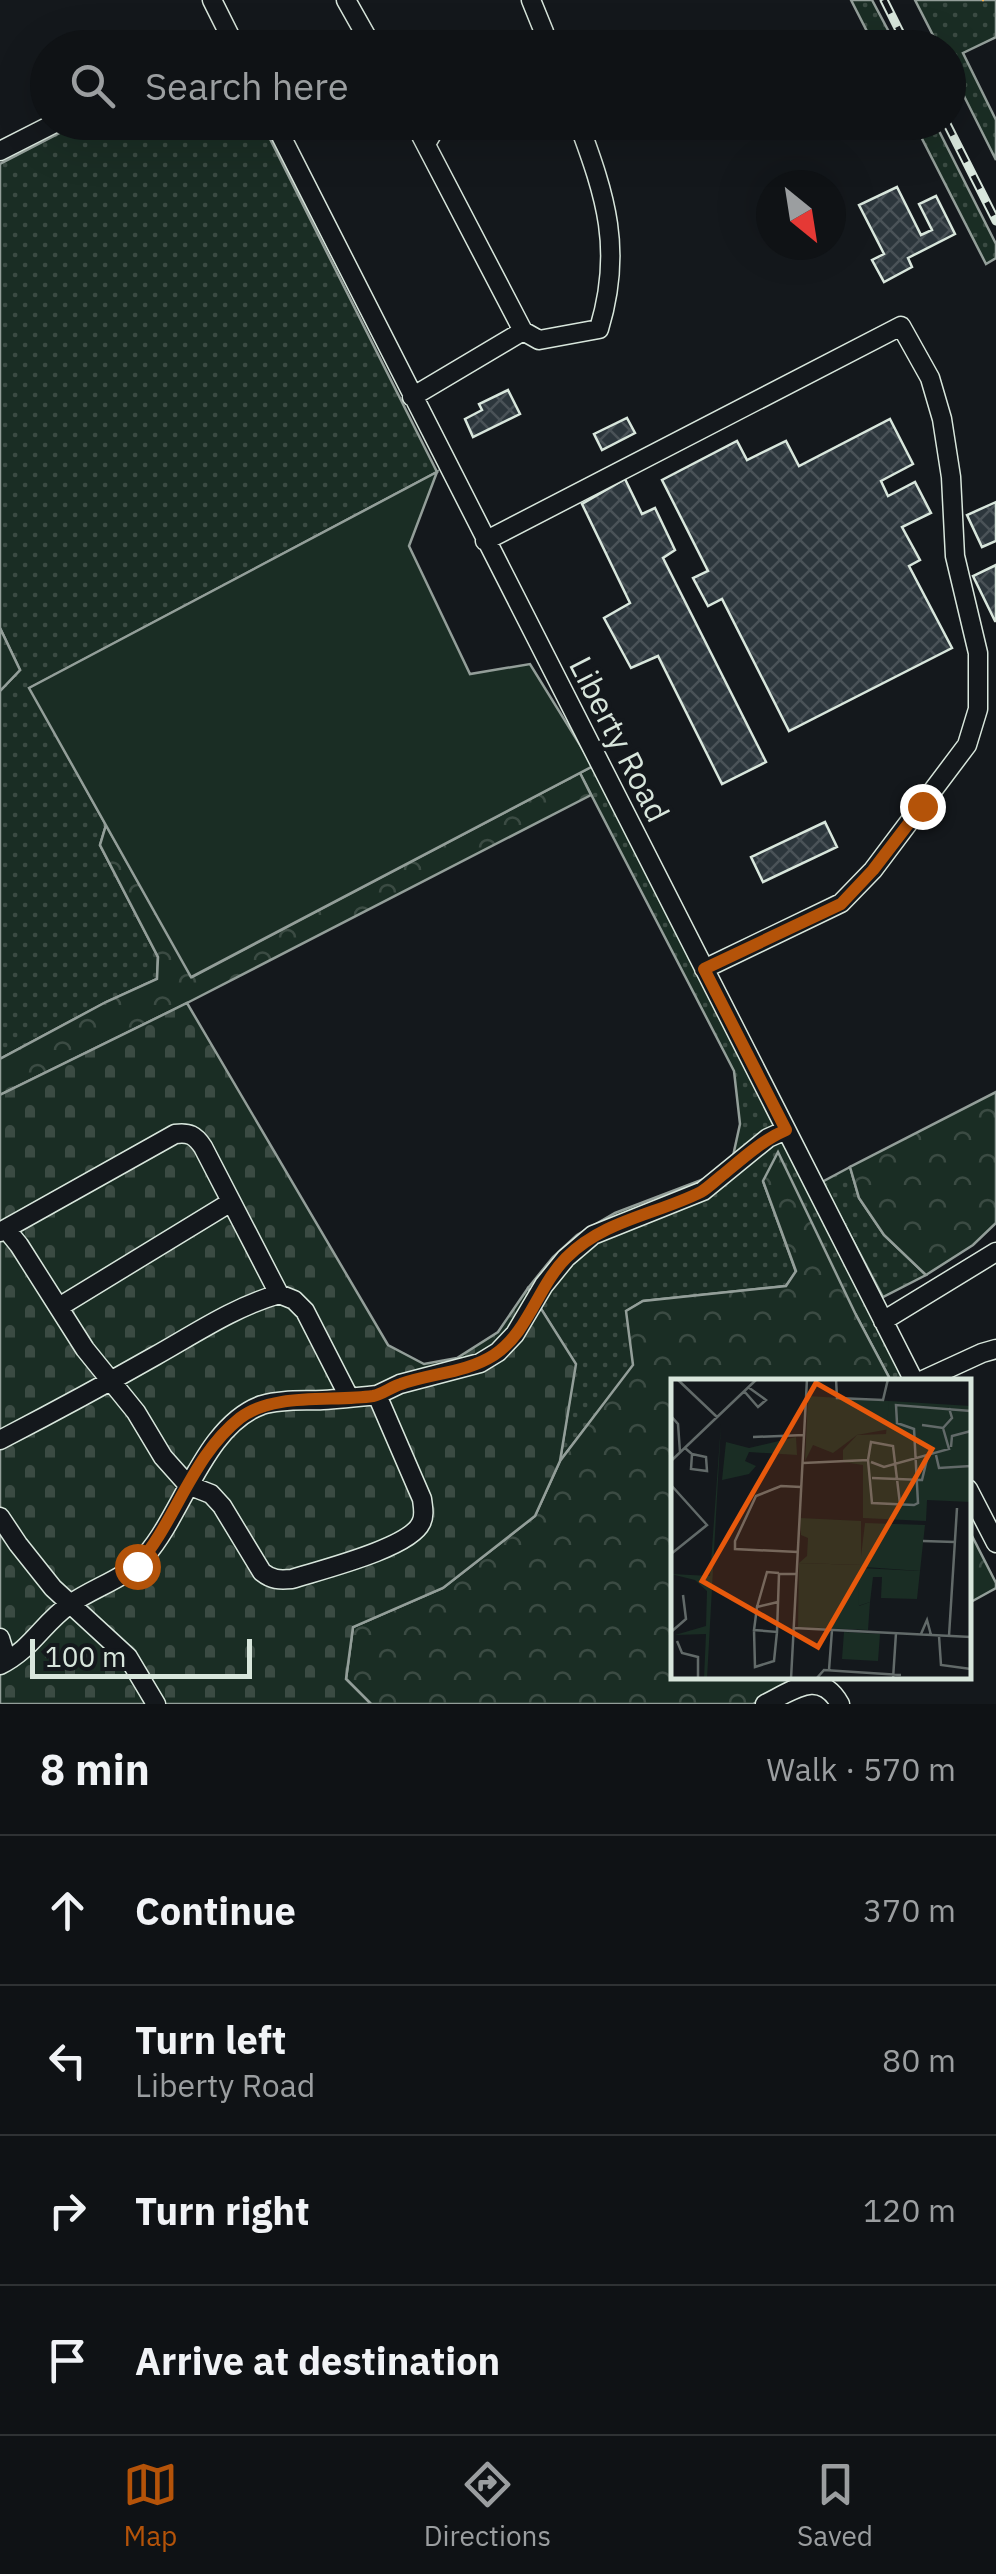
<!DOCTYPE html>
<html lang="en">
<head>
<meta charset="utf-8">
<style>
  :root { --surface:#0f1215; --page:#181b1e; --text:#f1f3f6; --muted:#9b9ea0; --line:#2f3234; --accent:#b45309 }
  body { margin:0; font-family:"IBM Plex Sans",sans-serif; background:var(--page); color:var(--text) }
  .compass { position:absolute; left:756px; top:170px; width:90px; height:90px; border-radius:50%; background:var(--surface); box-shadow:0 10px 40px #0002; rotate:150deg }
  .scale { position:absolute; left:30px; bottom:25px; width:222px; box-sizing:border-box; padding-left:10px; border:5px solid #d8e6dc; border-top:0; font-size:28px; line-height:35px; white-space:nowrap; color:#d8e6dc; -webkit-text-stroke:8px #14181c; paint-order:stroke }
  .stop { position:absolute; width:30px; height:30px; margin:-22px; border:8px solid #b45309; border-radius:50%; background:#fff }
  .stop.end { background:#b45309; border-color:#fff; box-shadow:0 2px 10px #0008 }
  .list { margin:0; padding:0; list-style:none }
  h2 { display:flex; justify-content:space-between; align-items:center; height:130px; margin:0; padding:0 40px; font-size:42px }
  h2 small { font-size:32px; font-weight:400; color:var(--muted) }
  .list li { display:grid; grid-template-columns:65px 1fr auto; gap:30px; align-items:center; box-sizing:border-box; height:150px; padding:0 40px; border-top:2px solid var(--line) }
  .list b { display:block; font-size:38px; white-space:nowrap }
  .list p { margin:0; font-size:32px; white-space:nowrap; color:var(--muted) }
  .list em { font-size:32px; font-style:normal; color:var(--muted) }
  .icon { flex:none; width:55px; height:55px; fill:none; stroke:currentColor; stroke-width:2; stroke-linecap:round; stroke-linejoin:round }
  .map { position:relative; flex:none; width:996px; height:1704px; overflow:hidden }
  .search { position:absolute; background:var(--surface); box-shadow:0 10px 40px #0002; left:30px; right:30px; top:30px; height:110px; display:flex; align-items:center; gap:25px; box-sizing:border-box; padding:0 35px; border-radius:55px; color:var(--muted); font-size:38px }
  .sheet { height:730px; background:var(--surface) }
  nav { display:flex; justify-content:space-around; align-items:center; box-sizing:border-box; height:140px; border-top:2px solid var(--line); background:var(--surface); font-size:28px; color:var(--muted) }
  nav a { display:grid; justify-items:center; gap:5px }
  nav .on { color:var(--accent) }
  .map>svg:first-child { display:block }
</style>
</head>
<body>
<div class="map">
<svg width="996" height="1704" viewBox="0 0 996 1704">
  <defs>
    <pattern id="grass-dots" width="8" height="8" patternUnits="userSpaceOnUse" patternTransform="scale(2.5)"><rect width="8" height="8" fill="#1a2d24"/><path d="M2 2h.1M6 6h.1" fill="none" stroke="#3b4b43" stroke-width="1.8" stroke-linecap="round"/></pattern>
    <pattern id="forest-crowns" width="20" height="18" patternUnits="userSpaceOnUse" patternTransform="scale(2.5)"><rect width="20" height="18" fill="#1a2d24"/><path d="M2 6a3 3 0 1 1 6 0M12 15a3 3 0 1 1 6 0" fill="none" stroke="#3b4b43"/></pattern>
    <pattern id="cemetery-stones" width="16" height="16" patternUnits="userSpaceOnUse" patternTransform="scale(2.5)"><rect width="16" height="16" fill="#1a2d24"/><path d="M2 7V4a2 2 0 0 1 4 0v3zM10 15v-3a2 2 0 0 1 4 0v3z" fill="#3b4b43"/></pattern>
    <pattern id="building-cross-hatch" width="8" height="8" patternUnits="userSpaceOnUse" patternTransform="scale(2.5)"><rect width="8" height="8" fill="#2c363c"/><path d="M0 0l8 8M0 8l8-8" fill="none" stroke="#4a5358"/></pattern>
  </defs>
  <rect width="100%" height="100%" fill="#14181c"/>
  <path fill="url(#grass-dots)" stroke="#939e99" stroke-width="2.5" d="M 851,0 L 872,0 L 897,47 L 875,47 Z
    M 915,0 L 996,0 L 996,37 L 963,53 L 996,120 L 996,160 L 949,66 L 948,48 L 939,47 Z
    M 79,123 L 262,123 L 437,472 L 30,688 L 106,825 L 100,845 L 158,957 L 157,979 L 106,1002 L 0,1059 L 0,691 L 20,670 L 0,628 L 0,164 Z
    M 914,123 L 935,123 L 996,244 L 996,258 L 986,264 Z
    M 593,766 L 905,1381 L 891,1381 L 856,1315 L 763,1181 L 796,1272 L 786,1286 L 643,1301 L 627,1311 L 634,1365 L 560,1461 L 575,1364 L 528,1288 L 553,1257 L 577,1235 L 615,1213 L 704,1179 L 733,1156 L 740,1124 L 734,1071 L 580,773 Z
    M 850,1167 L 859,1198 L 884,1235 L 926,1275 L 883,1297 L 822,1182 Z"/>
  <path fill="url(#forest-crowns)" stroke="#939e99" stroke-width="2.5" d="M 0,628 L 20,670 L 0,691 Z
    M 580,773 L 591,795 L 187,1003 L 0,1095 L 0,1059 L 106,1002 L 157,979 L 158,957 L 100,845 L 106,825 L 192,977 Z
    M 996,1092 L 996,1223 L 973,1245 L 926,1275 L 884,1235 L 859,1198 L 850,1167 Z
    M 778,1152 L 856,1315 L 891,1381 L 674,1381 L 674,1676 L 812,1677 L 801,1679 L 753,1704 L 371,1704 L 346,1679 L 353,1627 L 443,1588 L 535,1516 L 560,1461 L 633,1365 L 626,1311 L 643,1301 L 786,1286 L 796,1271 L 763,1181 Z
    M 969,1530 L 996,1583 L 996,1588 L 969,1603 Z"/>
  <path fill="url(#cemetery-stones)" stroke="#939e99" stroke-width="2.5" d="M 187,1003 L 388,1345 L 424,1364 L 457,1358 L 498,1332 L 528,1288 L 576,1364 L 560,1461 L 535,1516 L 443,1588 L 353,1627 L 346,1679 L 371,1704 L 0,1704 L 0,1095 Z"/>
  <path fill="#1a2d24" stroke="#939e99" stroke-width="2.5" d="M 437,472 L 409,546 L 470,674 L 530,664 L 593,766 L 191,977 L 29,688 Z"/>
  <path fill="url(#building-cross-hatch)" stroke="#d8e6dc" stroke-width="2.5" d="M 897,187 L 921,235 L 932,230 L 919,204 L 936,196 L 955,234 L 908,258 L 912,267 L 884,282 L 872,260 L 884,254 L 859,205 Z
    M 508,390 L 520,414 L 473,437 L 465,419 L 482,410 L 479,404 Z
    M 627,418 L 635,433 L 602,450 L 594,434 Z
    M 890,419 L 913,464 L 881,481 L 888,496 L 915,482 L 931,513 L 902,527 L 920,560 L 909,566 L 952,648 L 789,731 L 722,599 L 708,606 L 693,578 L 708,571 L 662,480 L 737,441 L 747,460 L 786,441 L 799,466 Z
    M 625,479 L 642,514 L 655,508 L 675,550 L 663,558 L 766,762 L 722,784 L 658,656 L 631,668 L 604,618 L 630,603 L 582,504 Z
    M 996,502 L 996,541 L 982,547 L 967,515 Z
    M 996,565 L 996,621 L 995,621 L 973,576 Z
    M 825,822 L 837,847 L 763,882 L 751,857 Z"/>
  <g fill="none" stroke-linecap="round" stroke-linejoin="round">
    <g stroke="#d8e6dc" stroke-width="21">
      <path id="minor" d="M 212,0 L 236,48
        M 346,0 L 373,48
        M 204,48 L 229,35
        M 526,48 L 544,32 L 531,0
        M 274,122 L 914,1381
        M 426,144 L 439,122
        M 0,151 L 57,122
        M 523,331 L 539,340 L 599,329 C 623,250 606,197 578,122
        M 412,397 L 523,331 L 414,122
        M 485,541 L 901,326 L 930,378 L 942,419 L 951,477 L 955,556 L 978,653 L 978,709 L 967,745 L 873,870 L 841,903 L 704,969
        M 0,1232 L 175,1134 C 189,1132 195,1135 203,1147 L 279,1294 L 294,1300 L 305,1311 L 349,1397
        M 59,1307 L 231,1202
        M 883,1321 L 996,1252
        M 921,1381 L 982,1353 L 996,1349
        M 377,1395 L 400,1384 L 480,1363 L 498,1352 L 515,1334 L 544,1285 L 566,1258 L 593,1235 L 703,1191 L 768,1138 L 786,1130
        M 0,1440 C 52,1413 104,1385 155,1356 C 196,1333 234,1307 279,1294
        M 968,1489 L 996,1543
        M 0,1517 L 18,1544 L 53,1588 L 128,1657 L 156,1704
        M 0,1638 L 7,1661
        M 0,1665 C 32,1649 43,1623 69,1605 C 95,1586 125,1580 146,1555 C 183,1513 205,1425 262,1405 C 282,1399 303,1401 323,1400 C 341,1399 359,1397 377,1395 L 422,1499 C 423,1507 425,1516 421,1523 C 410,1548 320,1570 292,1579 C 279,1580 272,1580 262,1572 L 222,1506 L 211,1494 L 188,1485 L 163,1457 L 136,1412 L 85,1349 L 19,1245 L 6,1229
        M 765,1704 C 792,1691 820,1668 840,1704"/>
    </g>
    <use href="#minor" stroke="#14181c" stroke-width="18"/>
    <g stroke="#d8e6dc" stroke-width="9">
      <path id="rail" d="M 884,0 L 908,48
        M 946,122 L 996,221"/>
    </g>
    <use href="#rail" stroke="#14181c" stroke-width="5" stroke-dasharray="15" stroke-linecap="butt"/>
    <path stroke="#ffb74d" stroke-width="2.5" stroke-dasharray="35 8 5 8" stroke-linecap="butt" d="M 982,0 L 984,0"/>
  </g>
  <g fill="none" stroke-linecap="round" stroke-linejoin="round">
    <path stroke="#b45309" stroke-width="12" d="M 137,1566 C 176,1521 192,1456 240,1418 C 274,1392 332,1402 373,1396 C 383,1394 391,1387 401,1384 C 432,1373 466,1373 494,1355 C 528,1333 538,1286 566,1258 C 604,1220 655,1215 701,1192 C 709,1187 717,1179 725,1173 C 744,1157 763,1140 786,1130 L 704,969 L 841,904 L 873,870 L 922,806"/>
  </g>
  <g text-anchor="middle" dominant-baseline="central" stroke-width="8" stroke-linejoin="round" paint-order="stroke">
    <g font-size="32" fill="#d8e6dc" stroke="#14181c">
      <text transform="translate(620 739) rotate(63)">Liberty Road</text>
    </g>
  </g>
  <g transform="translate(671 1379)">
    <rect width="300" height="300" fill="#14181c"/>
    <path d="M 50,45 L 36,300 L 33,300 L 35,255 L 4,256 L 35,247 L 36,212 L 24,201 L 0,195 L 39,197 ZM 194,144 L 254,146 L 249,192 L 194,188 L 188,227 L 199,223 L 197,251 L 127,248 L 128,184 L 189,186 Z" fill="#1a2d24"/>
    <path d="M 137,17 L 218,22 L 219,50 L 186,56 L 162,74 L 142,66 L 134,82 ZM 125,58 L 126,76 L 78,73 L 74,82 L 85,87 L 78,95 L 51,101 L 55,63 L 78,69 ZM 189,189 L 249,192 L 246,220 L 210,219 L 211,198 L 202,198 L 199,223 L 187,227 ZM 173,253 L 209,255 L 207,282 L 171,280 Z" fill="#1a2d24"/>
    <path d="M 218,22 L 300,27 L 300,123 L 256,121 L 255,142 L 192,139 L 192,86 L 172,83 L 172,71 L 186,56 L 215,55 Z" fill="#1a2d24"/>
    <path d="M 129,139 L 190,142 L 190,186 L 128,184 L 136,177 L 137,159 L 130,156 Z" fill="#1a2d24"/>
    <path fill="none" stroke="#626a69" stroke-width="2.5" d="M 6,0 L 46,38M 165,0 L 166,19 L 212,21 L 217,0M 73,12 L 87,28 L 95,21 L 77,8M 0,37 L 7,45 L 9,73M 251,46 L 272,49 L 281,39 L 278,29M 82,58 L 133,56M 280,68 L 281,57 L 300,52M 14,69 L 21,75 L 20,90 L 36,92 L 35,78 L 21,75M 265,76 L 268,89 L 300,87M 0,82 L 86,0M 200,83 L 213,88 L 278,70 L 272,49M 132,84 L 197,81M 201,99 L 251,101 L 257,76M 0,106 L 36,146 L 0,175M 229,125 L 222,67 L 200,63 L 197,81 L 201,124 L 243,126 L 247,124 L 243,50 L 226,44 L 225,26 L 300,32M 252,162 L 284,163M 127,173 L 64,170 L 64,162 L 85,117 L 110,107 L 130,108M 107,223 L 86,228 L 83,251 L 106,253 L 108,195 L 126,195M 86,228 L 96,193 L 108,194M 123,249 L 300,258M 83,251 L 84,288 L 103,282 L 106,253M 0,253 L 15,240 L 12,216M 250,255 L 256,241 L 260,256M 268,257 L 270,286 L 300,290M 278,257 L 286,129M 6,262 L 11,274 L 27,278 L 27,300M 158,291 L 161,251M 120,300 L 136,0M 145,300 L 153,291 L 230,296M 222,300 L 225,254"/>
    <path fill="#e8590c" fill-opacity="0.15" stroke="#e8590c" stroke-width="5" d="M 145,4 L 261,70 L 147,268 L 31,202 Z"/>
    <rect width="300" height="300" fill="none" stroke="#d8e6dc" stroke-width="5"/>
  </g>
</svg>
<svg class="compass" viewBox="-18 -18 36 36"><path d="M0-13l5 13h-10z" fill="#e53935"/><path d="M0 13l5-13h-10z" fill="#9b9ea0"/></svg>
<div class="scale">100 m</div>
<div class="stop" style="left:137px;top:1566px"></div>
<div class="stop end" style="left:922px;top:806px"></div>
<div class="search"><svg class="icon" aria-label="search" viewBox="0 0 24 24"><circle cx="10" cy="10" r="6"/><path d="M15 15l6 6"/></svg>Search here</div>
</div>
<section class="sheet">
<h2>8 min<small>Walk · 570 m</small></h2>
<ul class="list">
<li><svg class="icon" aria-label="ahead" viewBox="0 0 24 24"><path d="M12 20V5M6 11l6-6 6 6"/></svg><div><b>Continue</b></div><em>370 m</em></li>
<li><svg class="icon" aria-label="left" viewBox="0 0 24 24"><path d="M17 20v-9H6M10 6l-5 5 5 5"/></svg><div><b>Turn left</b><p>Liberty Road</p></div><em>80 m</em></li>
<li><svg class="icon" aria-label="right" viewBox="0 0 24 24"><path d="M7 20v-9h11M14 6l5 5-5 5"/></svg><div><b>Turn right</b></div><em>120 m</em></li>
<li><svg class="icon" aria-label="arrive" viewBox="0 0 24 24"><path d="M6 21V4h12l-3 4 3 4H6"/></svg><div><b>Arrive at destination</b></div></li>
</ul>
</section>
<nav>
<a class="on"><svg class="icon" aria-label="map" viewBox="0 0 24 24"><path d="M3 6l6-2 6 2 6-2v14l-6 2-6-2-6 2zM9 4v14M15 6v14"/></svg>Map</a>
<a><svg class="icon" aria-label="directions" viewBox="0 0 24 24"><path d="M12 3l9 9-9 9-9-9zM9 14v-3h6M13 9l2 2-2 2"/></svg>Directions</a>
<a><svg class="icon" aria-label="saved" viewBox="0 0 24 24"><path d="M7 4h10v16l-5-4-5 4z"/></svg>Saved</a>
</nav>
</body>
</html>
